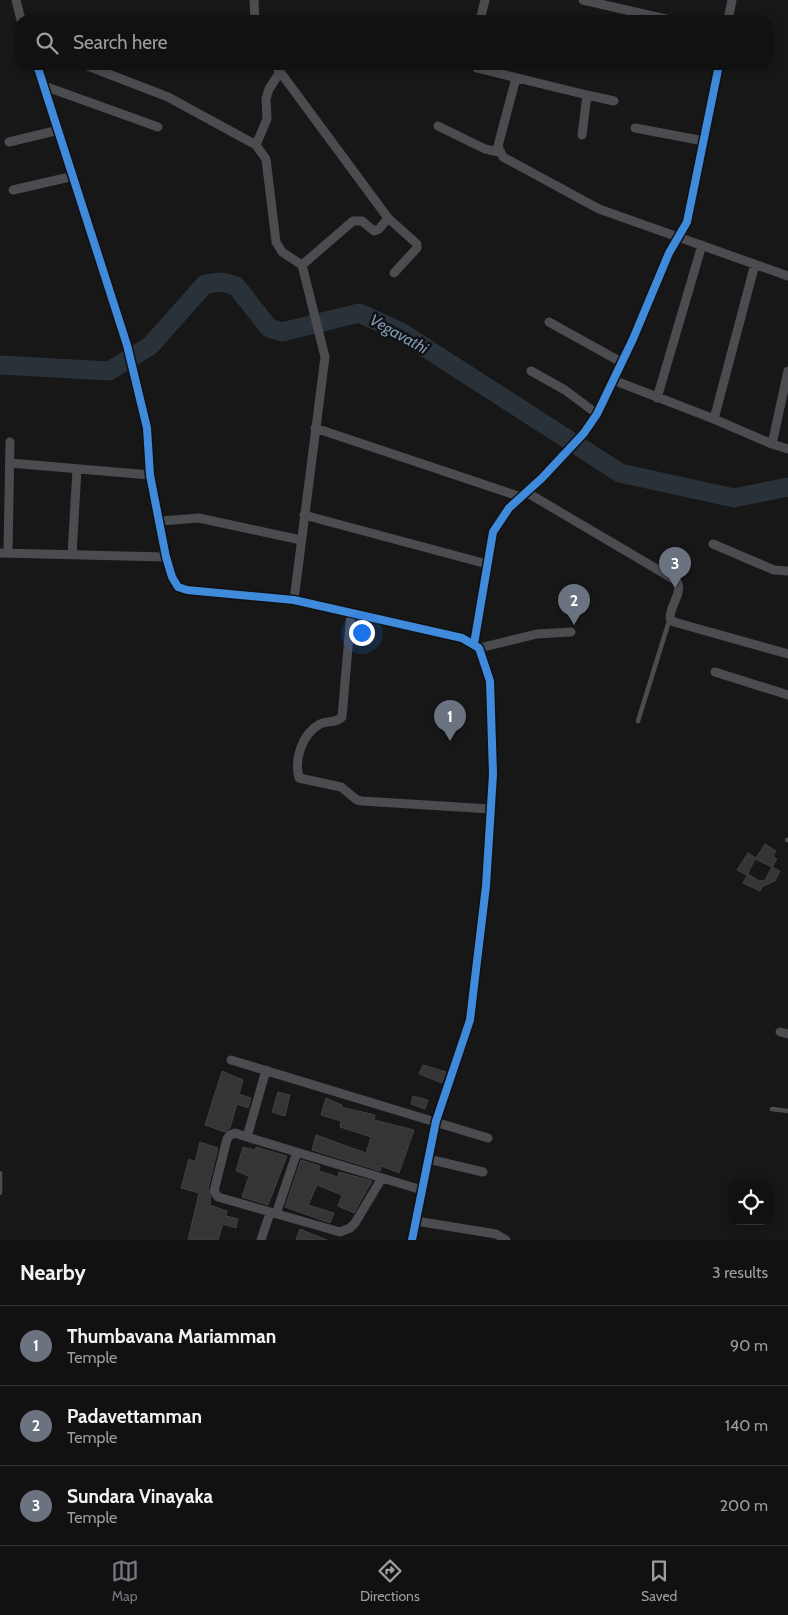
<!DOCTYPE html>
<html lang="en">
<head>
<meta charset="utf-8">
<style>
  :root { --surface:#111; --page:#1a1a1a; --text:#f1f3f6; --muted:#9c9d9f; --line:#303131; --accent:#757880 }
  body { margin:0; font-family:Cabin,sans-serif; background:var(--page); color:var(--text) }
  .controls { position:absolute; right:15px; bottom:15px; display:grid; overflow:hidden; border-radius:10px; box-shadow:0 2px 8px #0003 }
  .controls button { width:45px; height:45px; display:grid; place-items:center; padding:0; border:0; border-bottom:1px solid var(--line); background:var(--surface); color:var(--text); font:25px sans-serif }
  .you { position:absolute; left:361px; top:632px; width:18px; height:18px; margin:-12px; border:4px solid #fff; border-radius:50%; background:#1a73e8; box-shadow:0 0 0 8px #1a73e833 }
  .badge { display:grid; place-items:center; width:32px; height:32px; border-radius:50%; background:var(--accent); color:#fff; font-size:16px; font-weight:700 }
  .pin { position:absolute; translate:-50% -41px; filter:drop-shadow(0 1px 2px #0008) }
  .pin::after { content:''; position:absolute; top:26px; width:18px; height:15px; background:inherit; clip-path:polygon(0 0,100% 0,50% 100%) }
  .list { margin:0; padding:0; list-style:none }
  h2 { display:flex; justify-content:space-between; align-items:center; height:65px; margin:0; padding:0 20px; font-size:21px }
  h2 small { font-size:16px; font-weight:400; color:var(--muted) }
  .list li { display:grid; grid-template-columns:32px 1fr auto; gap:15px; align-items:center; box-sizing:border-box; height:80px; padding:0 20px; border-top:1px solid var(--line) }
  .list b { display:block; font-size:19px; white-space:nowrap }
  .list p { margin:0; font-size:16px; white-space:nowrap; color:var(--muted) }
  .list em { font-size:16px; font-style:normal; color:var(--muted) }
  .icon { flex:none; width:28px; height:28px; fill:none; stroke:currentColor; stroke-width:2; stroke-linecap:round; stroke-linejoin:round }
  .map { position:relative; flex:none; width:788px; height:1240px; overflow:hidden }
  .search { position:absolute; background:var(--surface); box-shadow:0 2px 8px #0003; left:15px; right:15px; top:15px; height:55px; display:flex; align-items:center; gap:12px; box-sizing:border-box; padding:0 18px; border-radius:15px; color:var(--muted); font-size:19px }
  .sheet { height:305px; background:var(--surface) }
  nav { display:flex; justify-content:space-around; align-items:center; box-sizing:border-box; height:70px; border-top:1px solid var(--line); background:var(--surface); font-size:14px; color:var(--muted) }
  nav a { display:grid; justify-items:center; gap:2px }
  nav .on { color:var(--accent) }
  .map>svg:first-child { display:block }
</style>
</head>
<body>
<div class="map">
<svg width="788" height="1240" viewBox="0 0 788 1240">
  <rect width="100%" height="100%" fill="#171717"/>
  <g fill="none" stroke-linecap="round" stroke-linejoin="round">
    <path stroke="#2a3239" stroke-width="19" d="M 0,365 L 109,371 L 150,346 L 205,284 L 222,282 L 236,286 L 269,328 L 282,332 L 359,313 L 401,332 L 620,473 L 734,498 L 788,487"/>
  </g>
  <path fill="#353536" stroke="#3f4043" d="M 765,844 L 776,851 L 773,857 L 777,859 L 772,867 L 755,859 L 747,875 L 737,870 L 748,853 L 756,858 Z
    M 772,867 L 780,871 L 775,881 L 763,886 L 760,891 L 743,883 L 748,874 L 759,881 L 765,880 Z
    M 423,1065 L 446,1072 L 442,1083 L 419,1074 Z
    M 222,1071 L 243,1080 L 239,1094 L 251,1098 L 248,1108 L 237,1104 L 230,1128 L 225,1132 L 205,1125 Z
    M 278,1092 L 290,1095 L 285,1116 L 272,1112 Z
    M 413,1096 L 428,1100 L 425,1109 L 411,1104 Z
    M 326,1098 L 342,1105 L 341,1107 L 375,1115 L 374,1120 L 414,1130 L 399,1173 L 381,1166 L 380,1171 L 312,1150 L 316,1135 L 366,1153 L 371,1137 L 340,1127 L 341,1121 L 321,1115 Z
    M 200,1142 L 218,1148 L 208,1189 L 211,1198 L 210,1205 L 227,1211 L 226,1216 L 238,1219 L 236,1228 L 223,1224 L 218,1240 L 188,1240 L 199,1193 L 181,1188 L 189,1159 L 195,1162 Z
    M 243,1147 L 255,1150 L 256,1147 L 287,1156 L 268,1205 L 242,1197 L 249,1176 L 236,1171 Z
    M 301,1160 L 320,1166 L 319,1171 L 338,1177 L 339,1172 L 372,1181 L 354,1213 L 338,1206 L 342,1195 L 317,1185 L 308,1205 L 334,1213 L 330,1223 L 285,1207 Z
    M 300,1229 L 327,1240 L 296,1240 Z"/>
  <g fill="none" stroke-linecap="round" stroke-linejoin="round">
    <path stroke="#4b4c50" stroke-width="4.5" d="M 638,721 L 670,618
      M 787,840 L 788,840
      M 772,1109 L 788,1111
      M 0,1173 L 0,1193"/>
    <path stroke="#4b4c50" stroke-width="9" d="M 16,0 L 21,20
      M 254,0 L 255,20
      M 583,0 L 670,20
      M 480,20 L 485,0
      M 728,20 L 732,0
      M 37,65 L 127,345 L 147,428 L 150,475 L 166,557 L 172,577 L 178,587 L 187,590 L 294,600 L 462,638 L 479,648 L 490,681 L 493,774 L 486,886 L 470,1020 L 436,1121 L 412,1240
      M 85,65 L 168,97 L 256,145 L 266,159 L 276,242 L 282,252 L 302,265
      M 275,65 L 388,218 L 379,229 L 374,231 L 362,221 L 353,221 L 302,265 L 325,357 L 294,600
      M 474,65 L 477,68 L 587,95 L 582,135
      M 516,78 L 498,146 L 503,157 L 599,209 L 788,276
      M 44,86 L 158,127
      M 587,95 L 614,101
      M 438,126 L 485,149 L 499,152
      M 635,128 L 704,141
      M 9,142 L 59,130
      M 256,145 L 267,119 L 266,99 L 269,89 L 280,72
      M 13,190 L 74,176
      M 388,218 L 417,244 L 417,248 L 394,273
      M 549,322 L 621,362
      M 531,371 L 565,390 L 597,414
      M 613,380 L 714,419 L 755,264
      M 657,398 L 702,245
      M 714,419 L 772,444 L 788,371
      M 315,428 L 521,497
      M 772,444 L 788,449
      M 10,463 L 150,475
      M 526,492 L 677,581 C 683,593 670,605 670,618 L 674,622 L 788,654
      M 304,515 L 487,564
      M 161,521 L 199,518 L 301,540
      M 713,544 L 774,570 L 788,571
      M 0,553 L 166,557
      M 8,553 L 10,442
      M 72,554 L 77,469
      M 351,613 L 342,717 C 335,724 328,720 320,724 C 302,734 294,759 299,778 L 341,787 L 357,800 L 362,801 L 491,809
      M 474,644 L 493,532 L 509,508 L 542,478 L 584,433 L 597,414 L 633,339 L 669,253 L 687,222 L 719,65
      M 479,648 L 537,634 L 571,632
      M 715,672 L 788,695
      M 780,1032 L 788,1034
      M 231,1060 L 488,1138
      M 247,1137 L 266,1070
      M 428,1159 L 483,1172
      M 382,1178 L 355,1223 L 350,1228 L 340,1232 L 218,1197 L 214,1191 L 227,1139 L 230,1135 L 235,1133 L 247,1137 L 422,1190
      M 276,1214 L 297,1152
      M 416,1221 L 496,1234 L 506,1240
      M 261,1240 L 270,1213"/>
    <g stroke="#111113" stroke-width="11">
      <path id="cycleway" d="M 37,65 L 127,345 L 147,428 L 150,475 L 166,557 L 172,577 L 178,587 L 187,590 L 294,600 L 462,638 L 479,648 L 490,681 L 493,774 L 486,886 L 470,1020 L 436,1121 L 412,1240
        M 474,644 L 493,532 L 509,508 L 542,478 L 584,433 L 597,414 L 633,339 L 669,253 L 687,222 L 719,65"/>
    </g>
    <use href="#cycleway" stroke="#408adc" stroke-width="8"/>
  </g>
  <g text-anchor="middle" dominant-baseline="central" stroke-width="5" stroke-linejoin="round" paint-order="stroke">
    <g font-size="16" font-style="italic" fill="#7f9bb3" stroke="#111113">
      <text transform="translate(399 334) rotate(29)">Vegavathi</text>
    </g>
  </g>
</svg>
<div class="controls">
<button><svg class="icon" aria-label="locate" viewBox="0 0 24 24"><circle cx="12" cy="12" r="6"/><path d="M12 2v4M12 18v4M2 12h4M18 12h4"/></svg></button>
</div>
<div class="you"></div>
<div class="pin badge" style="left:450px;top:741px;background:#6b7280">1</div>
<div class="pin badge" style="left:574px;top:625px;background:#6b7280">2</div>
<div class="pin badge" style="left:675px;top:588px;background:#6b7280">3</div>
<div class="search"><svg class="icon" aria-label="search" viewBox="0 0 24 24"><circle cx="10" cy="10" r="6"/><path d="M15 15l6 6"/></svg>Search here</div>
</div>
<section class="sheet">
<h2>Nearby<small>3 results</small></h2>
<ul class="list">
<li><span class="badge" style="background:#6b7280">1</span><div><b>Thumbavana Mariamman</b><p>Temple</p></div><em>90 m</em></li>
<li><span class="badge" style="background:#6b7280">2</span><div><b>Padavettamman</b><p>Temple</p></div><em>140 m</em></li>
<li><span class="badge" style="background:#6b7280">3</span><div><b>Sundara Vinayaka</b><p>Temple</p></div><em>200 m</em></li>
</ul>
</section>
<nav>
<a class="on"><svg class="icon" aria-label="map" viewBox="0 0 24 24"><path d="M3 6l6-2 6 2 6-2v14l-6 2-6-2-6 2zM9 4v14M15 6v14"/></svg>Map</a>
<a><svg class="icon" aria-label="directions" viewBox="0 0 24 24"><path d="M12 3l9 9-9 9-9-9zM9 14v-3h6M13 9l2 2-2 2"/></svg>Directions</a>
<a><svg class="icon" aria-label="saved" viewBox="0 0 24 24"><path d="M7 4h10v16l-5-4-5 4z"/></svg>Saved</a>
</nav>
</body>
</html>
